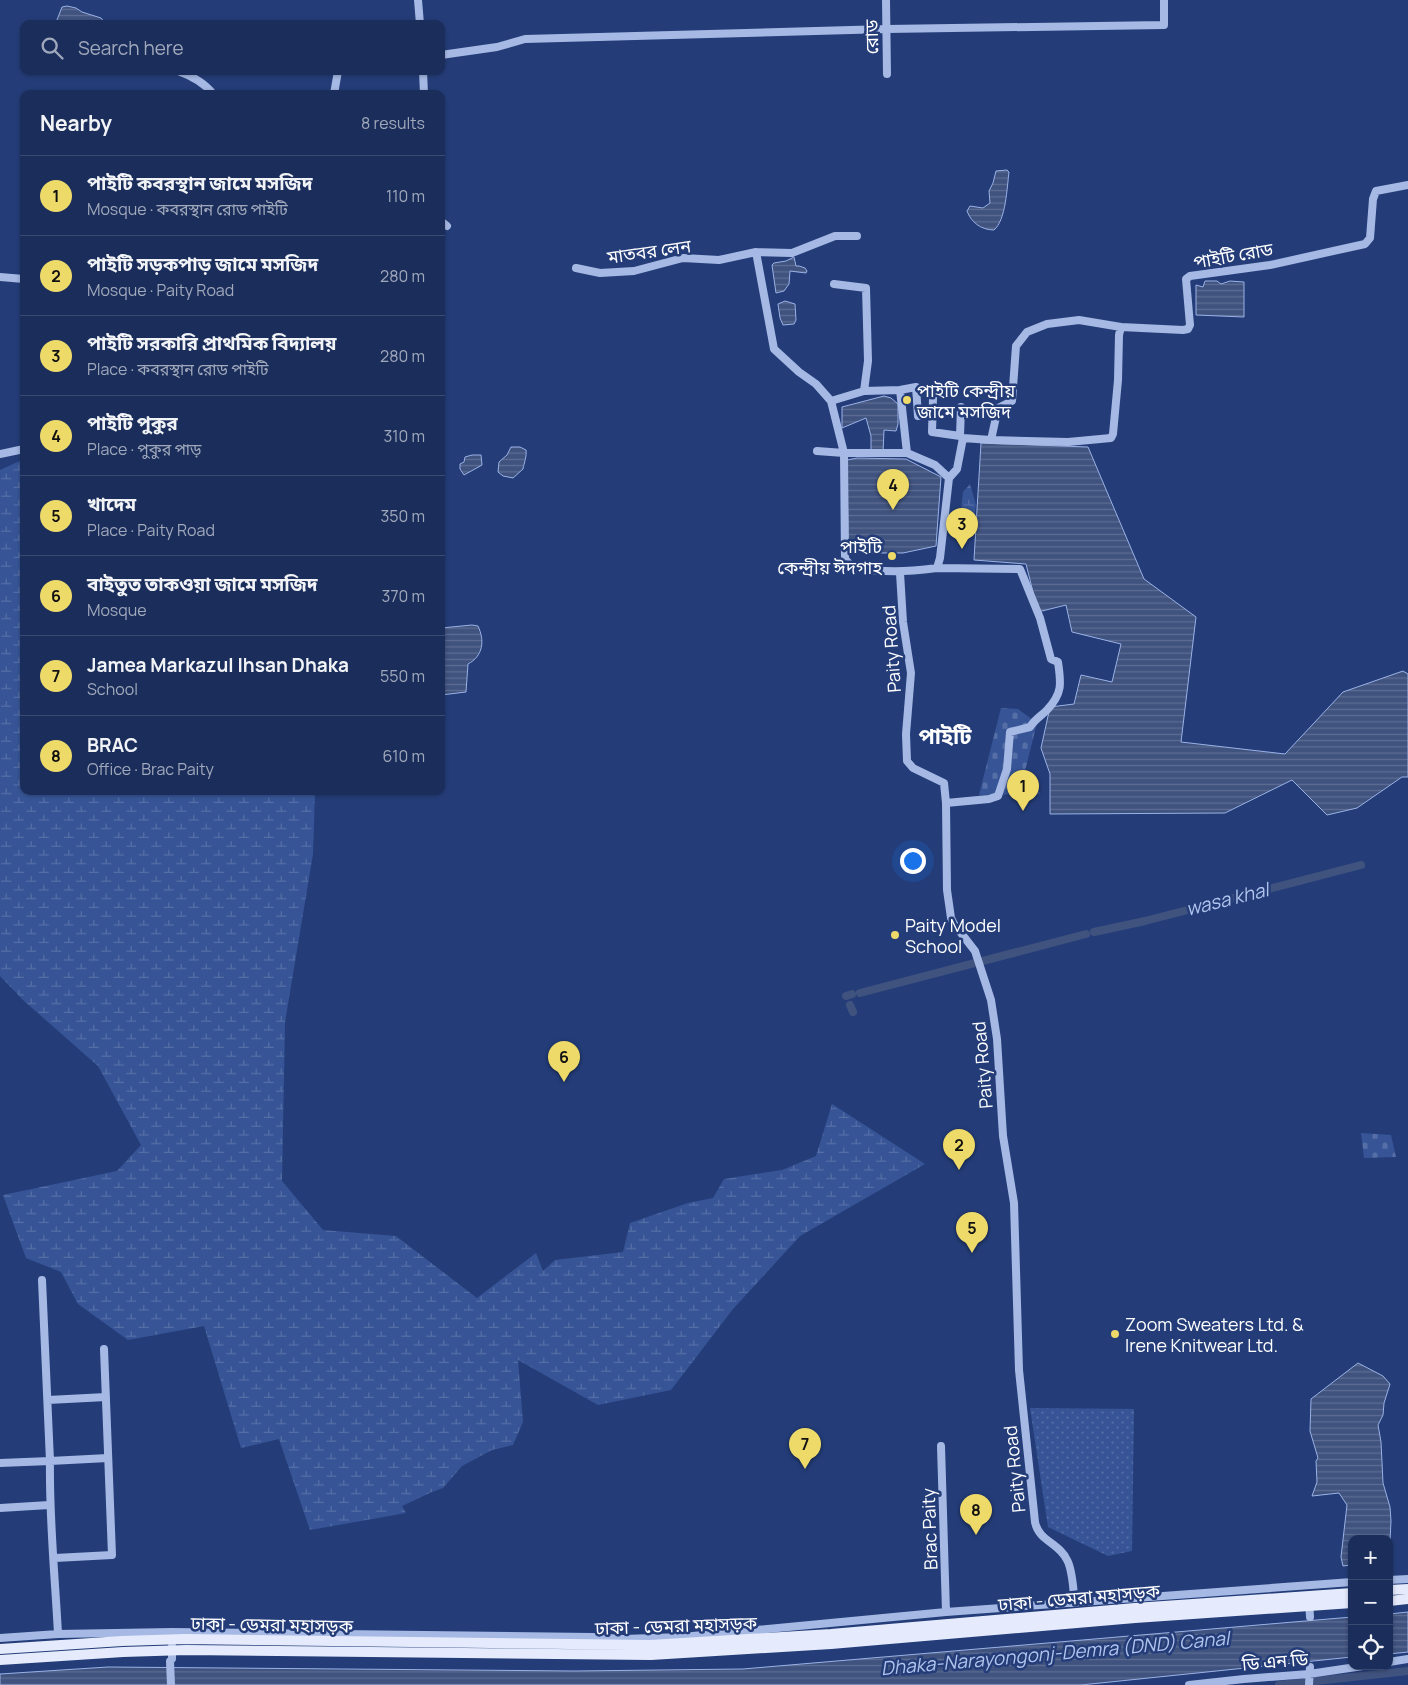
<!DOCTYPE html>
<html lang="en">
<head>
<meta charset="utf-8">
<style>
  :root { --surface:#1b2e5b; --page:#283a64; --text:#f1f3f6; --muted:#a0a8bb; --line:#394a71; --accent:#eeda69 }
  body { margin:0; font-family:Manrope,"Noto Sans Bengali",sans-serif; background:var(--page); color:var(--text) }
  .controls { position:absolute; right:15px; bottom:15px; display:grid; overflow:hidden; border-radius:10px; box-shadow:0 1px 4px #0004 }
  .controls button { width:45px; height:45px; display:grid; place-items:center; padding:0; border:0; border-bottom:1px solid var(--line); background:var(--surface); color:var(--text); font:25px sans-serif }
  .you { position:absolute; left:912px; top:860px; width:18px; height:18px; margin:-12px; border:4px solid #fff; border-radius:50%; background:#1a73e8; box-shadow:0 0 0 8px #1a73e833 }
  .badge { display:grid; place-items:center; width:32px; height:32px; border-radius:50%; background:var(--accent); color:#111; font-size:16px; font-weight:700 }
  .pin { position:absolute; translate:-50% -41px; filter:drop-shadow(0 1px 2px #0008) }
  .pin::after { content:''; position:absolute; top:26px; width:18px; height:15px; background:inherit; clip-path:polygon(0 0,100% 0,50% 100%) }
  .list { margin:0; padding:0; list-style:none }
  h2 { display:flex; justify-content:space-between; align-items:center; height:65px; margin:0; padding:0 20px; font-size:21px }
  h2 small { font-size:16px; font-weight:400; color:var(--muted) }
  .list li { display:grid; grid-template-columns:32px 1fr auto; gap:15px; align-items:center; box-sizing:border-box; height:80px; padding:0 20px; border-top:1px solid var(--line) }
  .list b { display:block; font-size:19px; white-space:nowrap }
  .list p { margin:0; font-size:16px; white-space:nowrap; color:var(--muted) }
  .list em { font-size:16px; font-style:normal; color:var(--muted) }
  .icon { flex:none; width:28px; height:28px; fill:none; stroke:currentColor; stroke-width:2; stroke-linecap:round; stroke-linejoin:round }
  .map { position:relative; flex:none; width:1408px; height:1685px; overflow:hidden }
  .search { position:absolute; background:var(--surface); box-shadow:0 1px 4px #0004; left:20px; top:20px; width:425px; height:55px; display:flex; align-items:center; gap:12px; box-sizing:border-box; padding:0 18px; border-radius:10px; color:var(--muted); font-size:19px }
  .panel { position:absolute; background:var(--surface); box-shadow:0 1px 4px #0004; left:20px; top:90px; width:425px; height:705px; border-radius:10px }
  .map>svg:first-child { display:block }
</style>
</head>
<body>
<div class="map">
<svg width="1408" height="1685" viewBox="0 0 1408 1685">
  <defs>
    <pattern id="grass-dots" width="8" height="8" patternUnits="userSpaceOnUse" patternTransform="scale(1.25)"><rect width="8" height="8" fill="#375596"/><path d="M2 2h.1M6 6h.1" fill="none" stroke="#556ea6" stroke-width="1.8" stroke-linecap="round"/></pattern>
    <pattern id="wetland-marsh" width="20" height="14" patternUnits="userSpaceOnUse" patternTransform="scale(1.25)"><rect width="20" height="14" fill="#375596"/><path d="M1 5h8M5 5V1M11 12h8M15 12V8" fill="none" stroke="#556ea6"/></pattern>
    <pattern id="cemetery-stones" width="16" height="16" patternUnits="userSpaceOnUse" patternTransform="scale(1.25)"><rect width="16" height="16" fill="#375596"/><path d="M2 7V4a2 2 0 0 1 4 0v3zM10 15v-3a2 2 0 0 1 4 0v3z" fill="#556ea6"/></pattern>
    <pattern id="water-rules" width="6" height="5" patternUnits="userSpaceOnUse" patternTransform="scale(1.25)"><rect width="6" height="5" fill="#40537f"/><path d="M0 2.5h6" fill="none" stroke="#5d6d92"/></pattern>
  </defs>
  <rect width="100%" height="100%" fill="#243d79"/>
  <path fill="url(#grass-dots)" d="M 1030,1408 L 1134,1409 L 1132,1551 L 1108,1556 L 1048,1527 Z"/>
  <path fill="url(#wetland-marsh)" d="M 24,459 L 24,791 L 315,791 L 313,854 L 285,1022 L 282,1181 L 323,1230 L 396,1236 L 477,1298 L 536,1253 L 543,1271 L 555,1260 L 623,1252 L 630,1223 L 688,1203 L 713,1198 L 724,1179 L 782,1170 L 816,1156 L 832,1104 L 925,1164 L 800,1236 L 733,1309 L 671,1390 L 598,1405 L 518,1360 L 523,1422 L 513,1445 L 492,1450 L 462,1466 L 443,1488 L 432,1492 L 402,1506 L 406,1513 L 310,1530 L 279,1439 L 241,1448 L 204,1326 L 128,1340 L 78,1304 L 61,1272 L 26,1258 L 3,1195 L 117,1171 L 141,1145 L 98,1066 L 23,1000 L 0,976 L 0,470 Z
    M 970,484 L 976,505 L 972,527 L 959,527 L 963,492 Z"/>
  <path fill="url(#cemetery-stones)" d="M 1001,708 L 1018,709 L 1037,723 L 1025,771 L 1032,776 L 1040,794 L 979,795 Z
    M 1361,1133 L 1391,1135 L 1396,1157 L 1364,1158 Z"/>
  <path fill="url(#water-rules)" stroke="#9ab2e5" d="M 67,6 L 76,8 L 82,12 L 101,18 L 106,24 L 52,24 L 57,20 L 62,7 Z
    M 1007,170 L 1009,172 C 1007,187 1006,220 994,230 C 981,230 971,222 967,211 L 970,206 L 983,208 L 990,203 L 989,191 L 993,183 L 996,171 Z
    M 794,257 L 796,266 L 799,266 L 805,268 L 807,271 L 806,273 L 790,271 L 789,284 L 784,291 L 776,293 L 772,265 L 774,263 L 786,261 Z
    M 1205,281 L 1217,281 L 1221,284 L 1230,281 L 1244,282 L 1244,317 L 1196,315 L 1196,285 L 1203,287 Z
    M 785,301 L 795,304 L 796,320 L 794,324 L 783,325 L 780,318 L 778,304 Z
    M 884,396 L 891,398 L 898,404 L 898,424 L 896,431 L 884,430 L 883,453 L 871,453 L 871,436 L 866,418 L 842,428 L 842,407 Z
    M 981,443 L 1088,447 L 1144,579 L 1196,617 L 1181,742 L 1285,754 L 1343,692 L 1403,671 L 1408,674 L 1408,777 L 1402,777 L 1357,808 L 1327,815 L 1292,780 L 1225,813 L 1050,814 L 1050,774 L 1041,748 L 1050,707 L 1074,704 L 1081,675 L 1112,682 L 1121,644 L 1072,632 L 1066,605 L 1038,612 L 1026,564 L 974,560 Z
    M 511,447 L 520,447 L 526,450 C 527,456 524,463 523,469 L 513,478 L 503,476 L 498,472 L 499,462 L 507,455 Z
    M 472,455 L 481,455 L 482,465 L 464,475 L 460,469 L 460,464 L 464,462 L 465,457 Z
    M 857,458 L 906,459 L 941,477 L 936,546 L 903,553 L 867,553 L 848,544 L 847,460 Z
    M 472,625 L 478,626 C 485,641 483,656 468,664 L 466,692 L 441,695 L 441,628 Z
    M 1358,1363 L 1383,1376 L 1390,1384 L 1384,1403 L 1383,1415 L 1378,1425 L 1381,1442 L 1383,1483 L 1390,1507 L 1391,1521 L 1389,1561 L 1389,1539 L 1352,1539 L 1352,1565 L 1343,1566 L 1341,1557 L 1347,1505 L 1339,1493 L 1312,1496 L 1317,1482 L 1316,1461 L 1318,1458 L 1310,1431 L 1311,1399 Z
    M 1408,1612 L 1408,1652 L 1389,1654 L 1389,1614 Z
    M 1352,1617 L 1352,1657 L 1081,1685 L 0,1685 L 0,1674 L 108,1667 L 575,1671 L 743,1669 Z"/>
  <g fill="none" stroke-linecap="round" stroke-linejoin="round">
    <path stroke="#40537f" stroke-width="8" d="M 1094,932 L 1145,921 L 1361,865
      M 860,993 L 1086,934
      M 846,996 L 852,994
      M 850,1005 L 853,1012
      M 1279,1685 L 1408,1671"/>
    <path stroke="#a5b9e4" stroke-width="8" d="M 418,0 L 420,24
      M 886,0 L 887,74
      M 441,55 L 497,47 L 525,39 L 887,29 L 1164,25 L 1164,0
      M 178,71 C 192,76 204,82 213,94
      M 423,71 L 424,94
      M 334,94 L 338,71
      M 441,221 L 447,226
      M 756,252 L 792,253 L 835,236 L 857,236
      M 576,268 L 600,273 L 634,271 L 683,258 L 719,260 L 756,252 L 774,349 L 799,372 L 816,384 L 831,401
      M 0,277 L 24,279
      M 834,284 L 866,288 L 868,361 L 864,391
      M 900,390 L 907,453
      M 933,398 L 932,432 L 960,436 L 963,438 L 991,440 L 998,408 L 1012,401 L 1016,346 L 1027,332 L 1047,324 L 1079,320 L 1121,327
      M 960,436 L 961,407
      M 991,440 L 1068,442 L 1111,438 L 1113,434 L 1118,380 L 1119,335 L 1121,327 L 1183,330 L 1188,329 L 1190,325 L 1186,279 L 1190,276 L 1270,265 L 1365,244 L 1370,238 L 1373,199 L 1376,191 L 1408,185
      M 817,451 L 844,453 L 831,401 L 864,391 L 900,390 L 916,387 L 918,416 L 933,414
      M 844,453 L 907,453 L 935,465 L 949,478 L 940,558 L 937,568 C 905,572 885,573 852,567 L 845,559 Z
      M 0,454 L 24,449
      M 949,478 L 957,469 L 963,438
      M 937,568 L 1020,569 L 1040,618 L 1051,659 L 1058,662 C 1061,683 1063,693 1047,710 C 1040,717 1035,719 1030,727 L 1010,732 L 1007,769 L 998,796 L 989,799 L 946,803
      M 900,573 L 903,622 L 911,673 L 906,734 L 907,761 L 913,768 L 944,783 L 946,803 L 947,890 L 951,918 L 954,924 L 975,951 L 991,1000 L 997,1039 L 1003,1136 L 1014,1203 L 1019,1370 L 1035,1522 C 1039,1542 1059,1542 1067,1560 C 1073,1570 1073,1591 1075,1603
      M 42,1280 L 50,1461 L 108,1458
      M 48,1400 L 106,1397
      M 941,1446 L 946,1612
      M 0,1463 L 50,1461 C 49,1519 55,1576 58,1634
      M 0,1508 L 49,1505
      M 55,1558 L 112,1555 L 104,1349
      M 1389,1580 L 1408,1579
      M 1309,1601 L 1310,1617
      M 0,1638 L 58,1634 L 172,1632 L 593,1637 L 623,1639 L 682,1637 L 946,1612 L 1352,1582
      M 1389,1662 L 1408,1659
      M 171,1685 L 170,1661 L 172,1659 L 172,1646
      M 1189,1685 L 1244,1679 L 1309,1674 L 1363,1666
      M 1309,1685 L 1310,1667"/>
    <path stroke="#e5ebfc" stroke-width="10" d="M 1389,1590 L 1408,1589
      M 1389,1601 L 1408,1599"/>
    <path stroke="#e5ebfc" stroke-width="10" d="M 0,1649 L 122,1641 L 185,1639 L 650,1645 L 831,1634 L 1135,1608 L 1352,1593
      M 0,1660 L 123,1652 L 186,1650 L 651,1655 L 831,1644 L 1135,1618 L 1352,1603"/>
  </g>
  <g fill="#eeda69" stroke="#243d79" stroke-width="2">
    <circle cx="907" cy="400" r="5"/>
    <circle cx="892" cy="556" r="5"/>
    <circle cx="895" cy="935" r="5"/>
    <circle cx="1115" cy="1334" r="5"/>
  </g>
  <g text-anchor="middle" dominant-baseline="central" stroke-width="5" stroke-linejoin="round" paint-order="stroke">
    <g font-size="18" fill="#fff" stroke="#243d79">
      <text transform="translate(871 37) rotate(-91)">রোড</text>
      <text transform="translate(649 251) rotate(-8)">মাতবর লেন</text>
      <text transform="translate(1233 255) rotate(-10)">পাইটি রোড</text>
      <text transform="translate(891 649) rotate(-94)">Paity Road</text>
      <text transform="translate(982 1065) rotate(-95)">Paity Road</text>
      <text transform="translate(1014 1469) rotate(-96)">Paity Road</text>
      <text transform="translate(929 1529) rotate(-92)">Brac Paity</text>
      <text transform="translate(1079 1597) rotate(-5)">ঢাকা - ডেমরা মহাসড়ক</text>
      <text transform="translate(272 1624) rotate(1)">ঢাকা - ডেমরা মহাসড়ক</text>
      <text transform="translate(676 1625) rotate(-2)">ঢাকা - ডেমরা মহাসড়ক</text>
      <text transform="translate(1275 1661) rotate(-5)">ডি এন ডি</text>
    </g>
    <g font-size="18" fill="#fff" stroke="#243d79" text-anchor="start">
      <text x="917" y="390">পাইটি কেন্দ্রীয়<tspan x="917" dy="21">জামে মসজিদ</tspan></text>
      <text x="882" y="546" text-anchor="end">পাইটি<tspan x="882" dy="21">কেন্দ্রীয় ঈদগাহ</tspan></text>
      <text x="905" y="925">Paity Model<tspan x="905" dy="21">School</tspan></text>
      <text x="1125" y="1324">Zoom Sweaters Ltd. &amp;<tspan x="1125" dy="21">Irene Knitwear Ltd.</tspan></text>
    </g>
    <g font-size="19" font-style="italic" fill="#b0c3ec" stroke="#243d79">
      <text transform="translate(1227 899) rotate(-14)">wasa khal</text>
      <text transform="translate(1055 1653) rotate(-5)">Dhaka-Narayongonj-Demra (DND) Canal</text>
    </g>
    <g font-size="22" font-weight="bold" fill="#fff" stroke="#243d79">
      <text x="945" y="736">পাইটি</text>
    </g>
  </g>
</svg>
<div class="controls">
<button>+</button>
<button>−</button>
<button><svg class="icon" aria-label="locate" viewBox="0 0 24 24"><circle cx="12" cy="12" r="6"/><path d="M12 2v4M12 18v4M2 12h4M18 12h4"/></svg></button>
</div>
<div class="you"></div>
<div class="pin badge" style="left:1023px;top:811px">1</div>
<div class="pin badge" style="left:959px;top:1170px">2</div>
<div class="pin badge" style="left:962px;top:549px">3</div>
<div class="pin badge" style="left:893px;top:510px">4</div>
<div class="pin badge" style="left:972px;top:1253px">5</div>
<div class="pin badge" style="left:564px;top:1082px">6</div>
<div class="pin badge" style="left:805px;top:1469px">7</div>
<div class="pin badge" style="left:976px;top:1535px">8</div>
<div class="search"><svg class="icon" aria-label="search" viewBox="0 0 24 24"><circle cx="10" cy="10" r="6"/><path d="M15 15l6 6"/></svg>Search here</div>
<section class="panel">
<h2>Nearby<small>8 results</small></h2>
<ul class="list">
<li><span class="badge">1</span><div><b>পাইটি কবরস্থান জামে মসজিদ</b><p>Mosque · কবরস্থান রোড পাইটি</p></div><em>110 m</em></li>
<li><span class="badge">2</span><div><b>পাইটি সড়কপাড় জামে মসজিদ</b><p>Mosque · Paity Road</p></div><em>280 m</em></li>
<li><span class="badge">3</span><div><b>পাইটি সরকারি প্রাথমিক বিদ্যালয়</b><p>Place · কবরস্থান রোড পাইটি</p></div><em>280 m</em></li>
<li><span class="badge">4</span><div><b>পাইটি পুকুর</b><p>Place · পুকুর পাড়</p></div><em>310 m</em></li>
<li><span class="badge">5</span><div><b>খাদেম</b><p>Place · Paity Road</p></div><em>350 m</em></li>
<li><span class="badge">6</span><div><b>বাইতুত তাকওয়া জামে মসজিদ</b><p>Mosque</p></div><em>370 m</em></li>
<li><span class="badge">7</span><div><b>Jamea Markazul Ihsan Dhaka</b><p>School</p></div><em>550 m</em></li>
<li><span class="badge">8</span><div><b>BRAC</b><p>Office · Brac Paity</p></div><em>610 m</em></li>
</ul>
</section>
</div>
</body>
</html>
